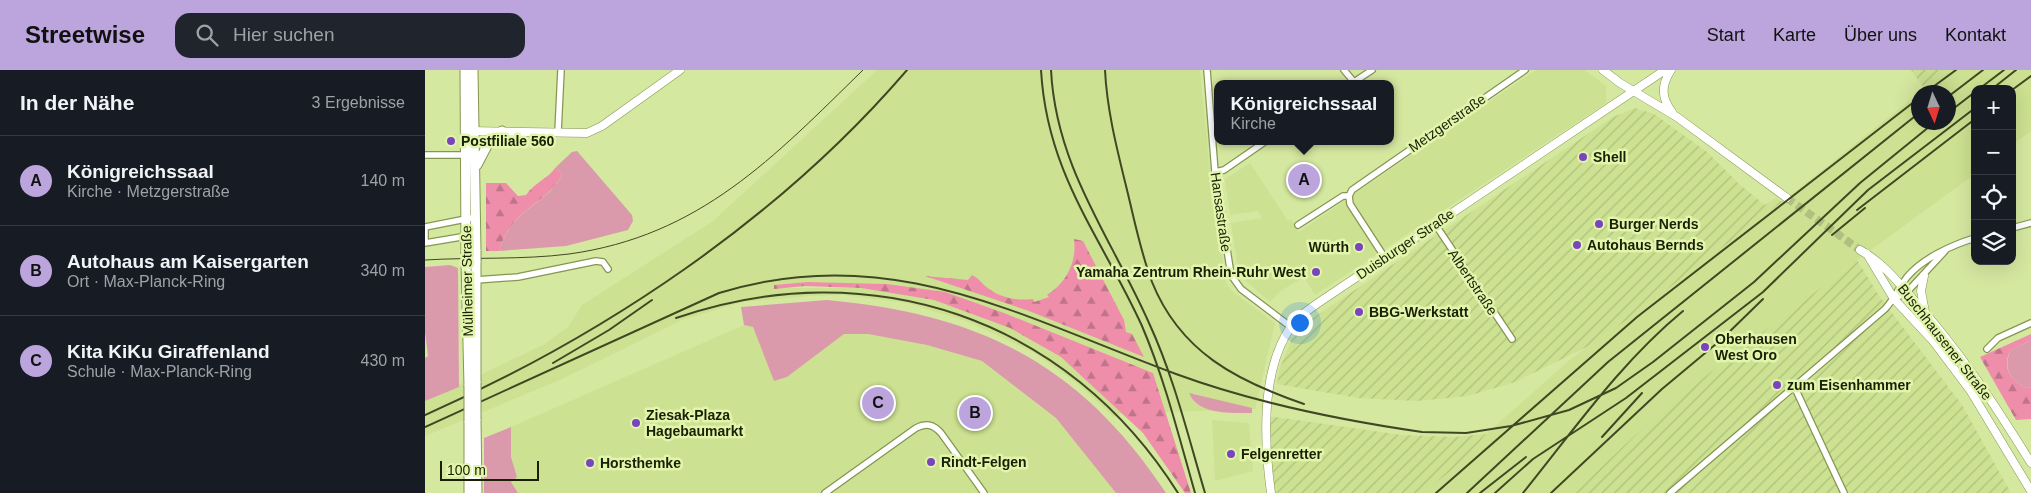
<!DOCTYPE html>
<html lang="de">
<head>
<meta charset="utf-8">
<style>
  :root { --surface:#171b24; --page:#20242c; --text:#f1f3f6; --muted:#9ea1a6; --line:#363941; --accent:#bba5dc }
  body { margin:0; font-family:Arial,sans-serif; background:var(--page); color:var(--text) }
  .controls { position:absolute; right:15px; top:15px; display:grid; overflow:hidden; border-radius:10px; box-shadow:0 5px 20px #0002 }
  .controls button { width:45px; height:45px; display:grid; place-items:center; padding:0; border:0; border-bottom:1px solid var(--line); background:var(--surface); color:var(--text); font:25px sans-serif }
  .compass { position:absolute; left:1486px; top:15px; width:45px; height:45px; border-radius:50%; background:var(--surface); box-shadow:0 5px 20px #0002; rotate:176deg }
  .scale { position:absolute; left:15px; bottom:12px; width:99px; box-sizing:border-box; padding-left:5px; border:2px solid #1a2004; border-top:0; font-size:14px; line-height:18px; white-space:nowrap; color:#1a2004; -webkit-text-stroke:4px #e2f5ac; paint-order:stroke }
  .you { position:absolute; left:874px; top:252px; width:18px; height:18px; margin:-12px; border:4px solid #fff; border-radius:50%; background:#1a73e8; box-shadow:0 0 0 8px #1a73e833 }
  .badge { display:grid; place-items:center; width:32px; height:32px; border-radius:50%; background:var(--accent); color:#111; font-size:16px; font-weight:700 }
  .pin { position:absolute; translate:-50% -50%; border:2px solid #fff; box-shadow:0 1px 5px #0006 }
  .popup { position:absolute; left:789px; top:10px; width:180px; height:65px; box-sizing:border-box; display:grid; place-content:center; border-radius:10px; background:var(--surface); filter:drop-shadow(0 1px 4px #0005); font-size:16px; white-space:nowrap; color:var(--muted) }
  .popup b { font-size:19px; color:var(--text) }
  .popup::after { content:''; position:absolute; left:50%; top:100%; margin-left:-10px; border:10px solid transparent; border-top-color:var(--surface) }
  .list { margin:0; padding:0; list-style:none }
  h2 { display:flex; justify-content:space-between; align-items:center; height:65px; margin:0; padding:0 20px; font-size:21px }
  h2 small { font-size:16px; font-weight:400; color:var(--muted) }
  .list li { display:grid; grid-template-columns:32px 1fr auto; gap:15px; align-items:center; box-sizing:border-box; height:90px; padding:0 20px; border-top:1px solid var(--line) }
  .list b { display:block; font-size:19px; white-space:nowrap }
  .list p { margin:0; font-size:16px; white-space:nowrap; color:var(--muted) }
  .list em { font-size:16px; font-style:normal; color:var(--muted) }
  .icon { flex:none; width:28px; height:28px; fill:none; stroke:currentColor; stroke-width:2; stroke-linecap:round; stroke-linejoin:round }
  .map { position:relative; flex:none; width:1606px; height:423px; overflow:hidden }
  header { display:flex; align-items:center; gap:30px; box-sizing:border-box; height:70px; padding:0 25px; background:var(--accent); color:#111 }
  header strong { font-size:24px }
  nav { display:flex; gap:28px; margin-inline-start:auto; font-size:18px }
  .search { width:350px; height:45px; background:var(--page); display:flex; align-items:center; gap:12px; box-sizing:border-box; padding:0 18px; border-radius:15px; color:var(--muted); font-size:19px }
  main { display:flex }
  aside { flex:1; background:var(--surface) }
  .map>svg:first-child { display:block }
</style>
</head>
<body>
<header>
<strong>Streetwise</strong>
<div class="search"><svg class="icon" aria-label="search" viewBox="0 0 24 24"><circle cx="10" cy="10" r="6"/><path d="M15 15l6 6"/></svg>Hier suchen</div>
<nav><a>Start</a><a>Karte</a><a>Über uns</a><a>Kontakt</a></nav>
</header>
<main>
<aside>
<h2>In der Nähe<small>3 Ergebnisse</small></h2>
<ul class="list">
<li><span class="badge">A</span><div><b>Königreichssaal</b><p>Kirche · Metzgerstraße</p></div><em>140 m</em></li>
<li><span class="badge">B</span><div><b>Autohaus am Kaisergarten</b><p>Ort · Max-Planck-Ring</p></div><em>340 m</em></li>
<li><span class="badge">C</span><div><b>Kita KiKu Giraffenland</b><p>Schule · Max-Planck-Ring</p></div><em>430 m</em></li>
</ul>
</aside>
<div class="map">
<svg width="1606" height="423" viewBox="0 0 1606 423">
  <defs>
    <pattern id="industrial-furrows" width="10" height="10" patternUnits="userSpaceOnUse" patternTransform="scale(1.25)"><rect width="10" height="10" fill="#cce191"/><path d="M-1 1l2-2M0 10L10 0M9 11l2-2" fill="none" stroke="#afc17b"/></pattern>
    <pattern id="forest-firs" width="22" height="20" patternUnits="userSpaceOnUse" patternTransform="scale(1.25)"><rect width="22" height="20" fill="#ee8eab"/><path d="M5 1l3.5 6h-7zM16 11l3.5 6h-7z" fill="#c07489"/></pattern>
  </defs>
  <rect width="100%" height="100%" fill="#d5e8a0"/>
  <path fill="#cce191" d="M 452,0 L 775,0 L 785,103 L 801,213 L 808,222 L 850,253 L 830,339 L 740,342 L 728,302 L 485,217 L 462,214 L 382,212 L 349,215 L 349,218 L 436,218 L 509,230 L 585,258 L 636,287 L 697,343 L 689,347 L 653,314 L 608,282 L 541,251 L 482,233 L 419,225 L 386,226 L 317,232 L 257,250 L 137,309 L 0,366 L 0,331 L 118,275 L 143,257 L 157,235 L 288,151 Z
    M 1111,0 L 1160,0 L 1181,16 L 1181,33 L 890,225 L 879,207 L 854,222 L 845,232 L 814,205 L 806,153 L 837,148 L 833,141 L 805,145 L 800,109 L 825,93 L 863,151 L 866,149 L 874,162 Z
    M 1523,0 L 1606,0 L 1606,61 L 1587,75 L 1587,19 L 1550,19 L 1550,104 L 1432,190 L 1243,335 L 1148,423 L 999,423 L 1042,387 L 1061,364 L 1147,288 L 1203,249 L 1357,132 L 1494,23 L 1494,52 L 1524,52 L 1524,22 L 1494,22 Z
    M 319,255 L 328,257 L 350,311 L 362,307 L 419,264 L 443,264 L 502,275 L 557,291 L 631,348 L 691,423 L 93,423 L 86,412 L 92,407 L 86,387 L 86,357 Z
    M 787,350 L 824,353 L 828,401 L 790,411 Z"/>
  <path fill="url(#industrial-furrows)" d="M 1486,0 L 1523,0 L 1499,18 Z
    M 1210,38 L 1229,44 L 1282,82 L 1314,114 L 1340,135 L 1351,128 L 1357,132 L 1203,249 L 1164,276 L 1090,312 L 1043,326 L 992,331 L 933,328 L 852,314 L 854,300 L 867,269 L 874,259 L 885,250 L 1188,47 Z
    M 1432,190 L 1455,227 L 1537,335 L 1586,423 L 1148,423 L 1243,335 Z
    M 843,346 L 977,365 L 1029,367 L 1061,364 L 1042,387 L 999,423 L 847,423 Z"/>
  <path fill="#db9aac" d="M 152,81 L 207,145 L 208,151 L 203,160 L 141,176 L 74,181 C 87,137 120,137 137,105 L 131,97 L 147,82 Z
    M 25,195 L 33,198 L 34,317 L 0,331 L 0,288 L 3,286 L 0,262 L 0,197 Z
    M 402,230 C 554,244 655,293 741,423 L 691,423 L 631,348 L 557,291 L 502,275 L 443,264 L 419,264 L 362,307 L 349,311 L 328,257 L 319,255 L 316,237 Z
    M 1606,270 L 1606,317 L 1600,318 C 1585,308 1578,300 1585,281 Z
    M 764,323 L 827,338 L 827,343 C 806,343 773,345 764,323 Z
    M 86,357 L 86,387 L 92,407 L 86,412 L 93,423 L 59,423 L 59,368 Z"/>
  <path fill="url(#forest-firs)" d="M 131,97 L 137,105 C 119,137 87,137 74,181 L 61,181 L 61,113 L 81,113 L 93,126 L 101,125 C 111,111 123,109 131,97 Z
    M 649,169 L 658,171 L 699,250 L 701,262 L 707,264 L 719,287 L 604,241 L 500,206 L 543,210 L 547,205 C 553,208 555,211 559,215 C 574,228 590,231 608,229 L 609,232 L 624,227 L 622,225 C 642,212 652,192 649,169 Z
    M 382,212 L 462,214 L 520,222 L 579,243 L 728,303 L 766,423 L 760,423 L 718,363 L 636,287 L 585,258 L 509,230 L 436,218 L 380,216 L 349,219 L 349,215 Z
    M 1606,264 L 1606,270 L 1585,281 C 1577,299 1585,308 1600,318 L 1606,317 L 1606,349 L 1591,350 L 1555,287 Z"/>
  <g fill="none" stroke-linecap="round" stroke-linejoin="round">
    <path stroke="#b0c081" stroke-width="8" stroke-dasharray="8 4" stroke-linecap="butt" d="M 1362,128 L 1435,180"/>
    <g stroke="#859651" stroke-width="8">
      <path id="street" d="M 782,0 L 790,102 L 806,205 L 816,219 L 866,257
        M 919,0 L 929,12
        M 926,14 L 947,0
        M 133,62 L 136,0
        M 0,85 L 41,85
        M 790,102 L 799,100 L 841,71
        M 1010,154 L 1087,269
        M 873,155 L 918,126 L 924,126
        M 0,157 L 51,147
        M 1587,158 L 1606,153
        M 0,169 L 0,157
        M 0,173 L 42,166
        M 960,188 L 925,134 L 924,126 L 927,120 L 1100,0
        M 51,210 L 93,207 L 171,191 L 178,192 L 183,199
        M 1469,229 L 1482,222 L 1520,181
        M 1562,279 L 1573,268 L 1606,253
        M 1369,316 L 1419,423
        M 400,423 L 491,358 C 501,353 508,354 516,363 L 559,423
        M 1245,423 L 1460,239 C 1469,229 1474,218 1482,207 C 1498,188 1527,175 1550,168"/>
    </g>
    <g stroke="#859651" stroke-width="9">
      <path id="secondary" d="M 1178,0 L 1195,13 L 1252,47 L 1362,128
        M 1246,0 C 1236,15 1236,28 1247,42
        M 44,61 L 162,63 L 177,56 L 255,0
        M 1435,180 C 1458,193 1471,210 1488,229 C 1534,280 1570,335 1606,393
        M 1442,184 L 1469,229 L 1509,272 L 1545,320 L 1606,421
        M 1499,206 L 1496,221 L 1500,242
        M 846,423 C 839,372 835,303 865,258 C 871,248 883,240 893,233 L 1240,0"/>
    </g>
    <g stroke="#859651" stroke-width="11">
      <path id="primary" d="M 40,0 L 41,182
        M 48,0 L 51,181
        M 52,95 L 64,72 L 77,61
        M 41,191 L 44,316
        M 51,191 L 51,313
        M 51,349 L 52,423
        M 44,423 L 44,351"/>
    </g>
    <use href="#street" stroke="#fff" stroke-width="5.5"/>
    <use href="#secondary" stroke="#fff" stroke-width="8"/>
    <use href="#primary" stroke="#fff" stroke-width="9"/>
    <path stroke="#404823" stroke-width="1" d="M 0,190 C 48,187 97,190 144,184 C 275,166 349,87 438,0"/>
    <path stroke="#404823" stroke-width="2" d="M 616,0 C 622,105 676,166 717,256 C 740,310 754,367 770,423
      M 626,0 C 631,98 686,167 724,253 C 749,307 763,366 780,423
      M 680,0 C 682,42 693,83 703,124 C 710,153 716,183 727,212 C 755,282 812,311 879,334
      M 1554,19 L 1579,0
      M 1567,19 L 1591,0
      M 1587,20 L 1606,6
      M 1501,22 L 1531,0
      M 1524,26 L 1558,0
      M 1524,42 L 1550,22
      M 1432,140 L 1550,49
      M 1407,165 L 1440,138
      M 251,248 C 445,181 643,248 753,423
      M 128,293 L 184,260 L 227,230
      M 0,345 C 179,266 354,149 482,0
      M 0,357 L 294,223 C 465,170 596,247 751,304 C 830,333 914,350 997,362 L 1041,363 L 1086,356 L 1144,340 L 1191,318 L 1228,292 L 1329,212 L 1435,113 L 1510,52
      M 1177,367 L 1217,323
      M 1011,423 L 1212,247 L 1494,28
      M 1042,423 L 1183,292 L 1494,43
      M 1055,423 L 1101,387
      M 1070,423 L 1108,389 L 1201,328 L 1338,222 L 1443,120 L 1550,38
      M 1098,423 C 1149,360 1195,293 1258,241
      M 1126,423 L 1237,319 L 1297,269 L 1338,229"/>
    <g stroke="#859651" stroke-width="11" stroke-linecap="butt">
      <path id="primary-bridge" d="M 41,191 L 41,182
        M 51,191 L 51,181
        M 44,316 L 44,351
        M 51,349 L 51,313"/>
    </g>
    <use href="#primary-bridge" stroke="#fff" stroke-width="9"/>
  </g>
  <g fill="#7a45bc" stroke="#e2f5ac" stroke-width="2">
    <circle cx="26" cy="71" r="5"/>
    <circle cx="1158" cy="87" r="5"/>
    <circle cx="1174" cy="154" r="5"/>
    <circle cx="1152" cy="175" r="5"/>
    <circle cx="934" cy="177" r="5"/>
    <circle cx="891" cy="202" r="5"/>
    <circle cx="934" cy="242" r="5"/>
    <circle cx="1280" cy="277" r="5"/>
    <circle cx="1352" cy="315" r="5"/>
    <circle cx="211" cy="353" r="5"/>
    <circle cx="806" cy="384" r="5"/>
    <circle cx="506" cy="392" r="5"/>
    <circle cx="165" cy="393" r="5"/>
  </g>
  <g text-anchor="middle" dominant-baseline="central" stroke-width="5" stroke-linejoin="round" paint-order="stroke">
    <g font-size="14" fill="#1a2004" stroke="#e2f5ac">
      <text transform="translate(1022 53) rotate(-35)">Metzgerstraße</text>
      <text transform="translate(796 142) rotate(82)">Hansastraße</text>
      <text transform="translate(980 174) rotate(-34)">Duisburger Straße</text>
      <text transform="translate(42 211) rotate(-91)">Mülheimer Straße</text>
      <text transform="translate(1048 212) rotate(56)">Albertstraße</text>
      <text transform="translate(1520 272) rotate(52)">Buschhausener Straße</text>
    </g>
    <g font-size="14" font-weight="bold" fill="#1a2004" stroke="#e2f5ac" text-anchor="start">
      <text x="36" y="71">Postfiliale 560</text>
      <text x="1168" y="87">Shell</text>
      <text x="1184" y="154">Burger Nerds</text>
      <text x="1162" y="175">Autohaus Bernds</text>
      <text x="924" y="177" text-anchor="end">Würth</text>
      <text x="881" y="202" text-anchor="end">Yamaha Zentrum Rhein-Ruhr West</text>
      <text x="944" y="242">BBG-Werkstatt</text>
      <text x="1290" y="269">Oberhausen<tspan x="1290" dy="16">West Oro</tspan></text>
      <text x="1362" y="315">zum Eisenhammer</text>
      <text x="221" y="345">Ziesak-Plaza<tspan x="221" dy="16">Hagebaumarkt</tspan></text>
      <text x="816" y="384">Felgenretter</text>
      <text x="516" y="392">Rindt-Felgen</text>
      <text x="175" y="393">Horsthemke</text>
    </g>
  </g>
</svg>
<div class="controls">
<button>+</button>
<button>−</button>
<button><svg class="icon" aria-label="locate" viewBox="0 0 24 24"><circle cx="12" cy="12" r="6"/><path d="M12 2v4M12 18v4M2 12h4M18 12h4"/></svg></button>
<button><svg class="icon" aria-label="layers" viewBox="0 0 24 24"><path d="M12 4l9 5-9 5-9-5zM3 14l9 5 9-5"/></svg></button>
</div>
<svg class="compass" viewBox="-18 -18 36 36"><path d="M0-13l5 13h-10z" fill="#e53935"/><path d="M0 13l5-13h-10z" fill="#9ea1a6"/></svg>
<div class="scale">100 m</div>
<div class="you"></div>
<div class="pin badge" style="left:879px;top:110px">A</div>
<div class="popup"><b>Königreichssaal</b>Kirche</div>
<div class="pin badge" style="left:550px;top:343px">B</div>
<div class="pin badge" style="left:453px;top:333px">C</div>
</div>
</main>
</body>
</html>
